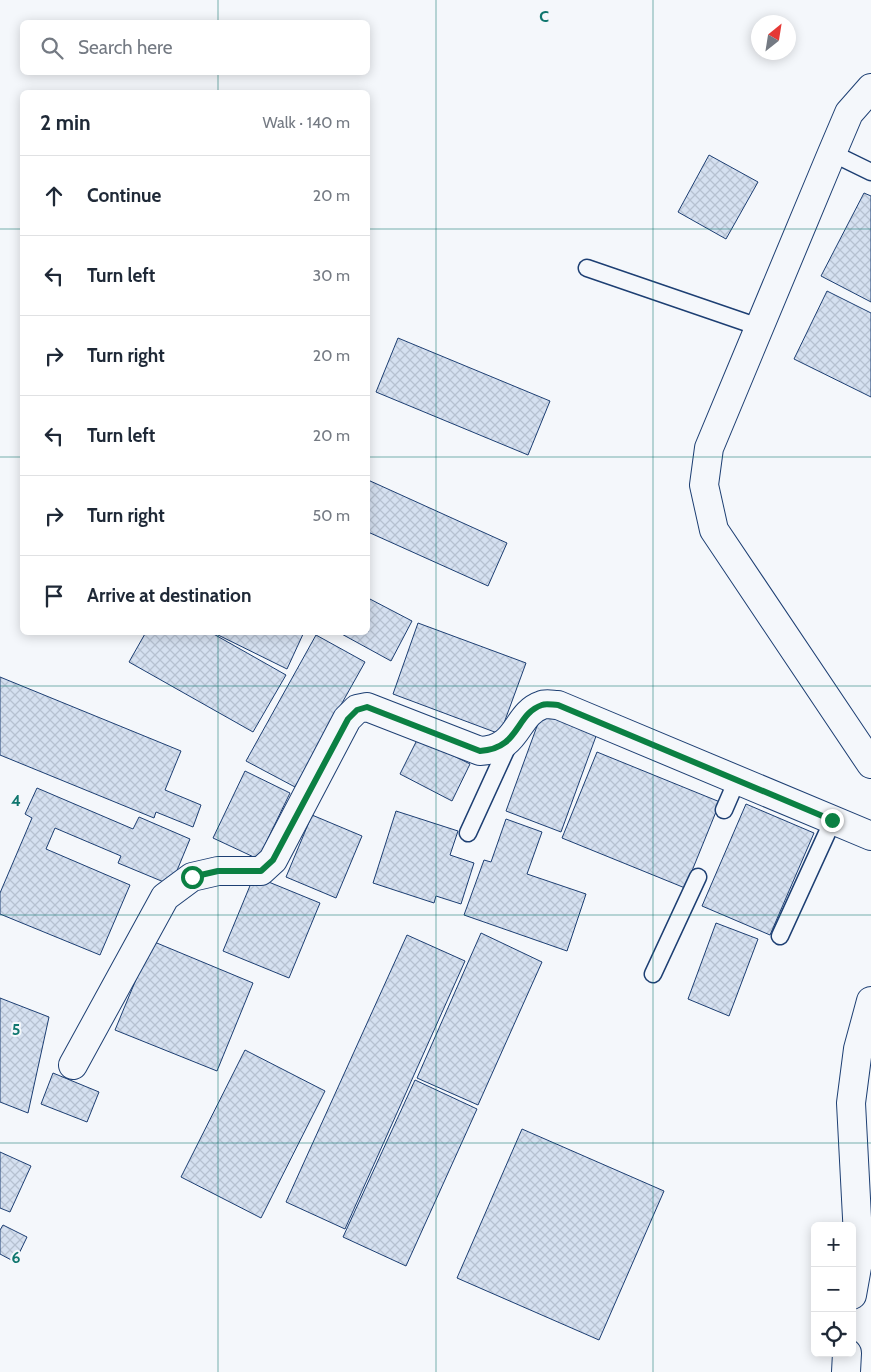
<!DOCTYPE html>
<html lang="en">
<head>
<meta charset="utf-8">
<style>
  :root { --surface:#fff; --page:#f6f6f7; --text:#1f2937; --muted:#747a83; --line:#e0e1e3 }
  body { margin:0; font-family:Cabin,sans-serif; background:var(--page); color:var(--text) }
  .controls { position:absolute; right:15px; bottom:15px; display:grid; overflow:hidden; border-radius:8px; box-shadow:0 2px 12px #0003 }
  .controls button { width:45px; height:45px; display:grid; place-items:center; padding:0; border:0; border-bottom:1px solid var(--line); background:var(--surface); color:var(--text); font:25px sans-serif }
  .compass { position:absolute; left:751px; top:15px; width:45px; height:45px; border-radius:50%; background:var(--surface); box-shadow:0 2px 12px #0003; rotate:30deg }
  .stop { position:absolute; width:15px; height:15px; margin:-11px; border:4px solid #0b8043; border-radius:50%; background:#fff }
  .stop.end { background:#0b8043; border-color:#fff; box-shadow:0 1px 5px #0008 }
  .list { margin:0; padding:0; list-style:none }
  h2 { display:flex; justify-content:space-between; align-items:center; height:65px; margin:0; padding:0 20px; font-size:21px }
  h2 small { font-size:16px; font-weight:400; color:var(--muted) }
  .list li { display:grid; grid-template-columns:32px 1fr auto; gap:15px; align-items:center; box-sizing:border-box; height:80px; padding:0 20px; border-top:1px solid var(--line) }
  .list b { display:block; font-size:19px; white-space:nowrap }
  .list em { font-size:16px; font-style:normal; color:var(--muted) }
  .icon { flex:none; width:28px; height:28px; fill:none; stroke:currentColor; stroke-width:2; stroke-linecap:round; stroke-linejoin:round }
  .map { position:relative; flex:none; width:871px; height:1372px; overflow:hidden }
  .search { position:absolute; background:var(--surface); box-shadow:0 2px 12px #0003; left:20px; top:20px; width:350px; height:55px; display:flex; align-items:center; gap:12px; box-sizing:border-box; padding:0 18px; border-radius:8px; color:var(--muted); font-size:19px }
  .panel { position:absolute; background:var(--surface); box-shadow:0 2px 12px #0003; left:20px; top:90px; width:350px; height:545px; border-radius:8px }
  .map>svg:first-child { display:block }
</style>
</head>
<body>
<div class="map">
<svg width="871" height="1372" viewBox="0 0 871 1372">
  <defs>
    <pattern id="building-cross-hatch" width="8" height="8" patternUnits="userSpaceOnUse" patternTransform="scale(1.25)"><rect width="8" height="8" fill="#d5e0f0"/><path d="M0 0l8 8M0 8l8-8" fill="none" stroke="#b6c1d1"/></pattern>
  </defs>
  <rect width="100%" height="100%" fill="#f4f7fb"/>
  <path fill="url(#building-cross-hatch)" stroke="#1d3f73" d="M 709,155 L 758,182 L 726,239 L 678,212 Z
    M 864,193 L 871,196 L 871,302 L 821,276 Z
    M 827,291 L 871,313 L 871,397 L 794,359 Z
    M 398,338 L 550,401 L 528,455 L 376,392 Z
    M 368,480 L 507,543 L 488,586 L 368,532 Z
    M 368,598 L 412,621 L 391,661 L 338,632 L 368,632 Z
    M 418,623 L 526,663 L 500,734 L 393,694 Z
    M 146,632 L 210,632 L 286,675 L 253,732 L 129,662 Z
    M 212,632 L 304,632 L 287,669 Z
    M 316,635 L 365,662 L 295,787 L 246,761 Z
    M 0,677 L 181,751 L 165,790 L 201,805 L 193,827 L 156,812 L 154,818 L 0,755 Z
    M 544,707 L 599,728 L 561,832 L 506,811 Z
    M 418,738 L 470,764 L 452,801 L 400,774 Z
    M 597,752 L 720,802 L 685,888 L 562,838 Z
    M 245,771 L 290,793 L 258,859 L 213,838 Z
    M 37,788 L 133,829 L 139,817 L 190,839 L 171,885 L 118,863 L 121,856 L 55,828 L 46,849 L 130,885 L 100,955 L 0,914 L 0,893 L 32,818 L 25,814 Z
    M 746,804 L 814,833 L 770,935 L 702,906 Z
    M 396,811 L 458,831 L 450,855 L 474,863 L 461,904 L 436,896 L 434,903 L 373,883 Z
    M 312,815 L 362,836 L 336,898 L 286,877 Z
    M 506,819 L 542,832 L 527,874 L 586,894 L 567,951 L 464,915 L 484,860 L 491,862 Z
    M 254,876 L 320,903 L 289,978 L 223,951 Z
    M 716,923 L 758,939 L 729,1016 L 688,999 Z
    M 481,933 L 542,962 L 478,1105 L 417,1078 Z
    M 407,935 L 465,961 L 345,1229 L 286,1202 Z
    M 152,941 L 253,983 L 217,1071 L 115,1030 Z
    M 0,998 L 49,1017 L 28,1113 L 0,1102 Z
    M 245,1050 L 325,1091 L 261,1218 L 181,1177 Z
    M 53,1073 L 99,1092 L 87,1122 L 41,1104 Z
    M 415,1080 L 477,1109 L 406,1266 L 343,1237 Z
    M 522,1129 L 664,1191 L 599,1340 L 457,1278 Z
    M 0,1152 L 31,1166 L 10,1212 L 0,1208 Z
    M 3,1225 L 27,1237 L 15,1262 L 0,1254 L 0,1230 Z"/>
  <g fill="none" stroke-linecap="round" stroke-linejoin="round">
    <g stroke="#1d3f73" stroke-width="19">
      <path id="service" d="M 832,153 L 871,172
        M 587,268 L 759,327
        M 724,810 L 737,780
        M 468,833 L 511,739
        M 780,936 L 833,820
        M 653,974 L 698,877"/>
    </g>
    <g stroke="#1d3f73" stroke-width="30">
      <path id="minor" d="M 871,88 L 849,113 L 832,153 L 709,448 L 704,485 L 714,530 L 871,764
        M 73,1065 L 165,897 L 192,877 L 218,871 L 261,871 L 273,860 L 347,719 L 357,709 L 367,707 L 480,751 C 520,749 515,714 542,705 C 546,703 553,705 558,705 L 871,836
        M 852,1295 L 859,1256 L 851,1103 L 858,1049 L 871,1001
        M 846,1372 L 847,1353"/>
    </g>
    <use href="#service" stroke="#f4f7fb" stroke-width="16"/>
    <use href="#minor" stroke="#f4f7fb" stroke-width="28"/>
  </g>
  <g fill="none" stroke-linecap="round" stroke-linejoin="round">
    <path stroke="#0b8043" stroke-width="6" d="M 192,877 L 218,871 L 261,871 L 273,860 L 348,719 L 357,710 L 367,707 L 480,751 C 520,749 515,714 542,705 C 546,703 553,705 558,705 L 832,820"/>
  </g>
  <path fill="none" stroke="#0f766e" stroke-width="1" stroke-opacity="0.55" d="M 218,0 L 218,22M 436,0 L 436,1372M 653,0 L 653,1372M 218,72 L 218,92M 0,229 L 22,229M 368,229 L 871,229M 0,457 L 22,457M 368,457 L 871,457M 218,632 L 218,1372M 0,686 L 871,686M 0,915 L 871,915M 0,1143 L 871,1143"/>
  <g font-size="16" text-anchor="middle" font-weight="bold" fill="#0f766e" stroke="#f4f7fb" stroke-width="4" stroke-linejoin="round" paint-order="stroke">
    <text x="544" y="22">C</text>
    <text x="16" y="806">4</text>
    <text x="16" y="1035">5</text>
    <text x="16" y="1263">6</text>
  </g>
</svg>
<div class="controls">
<button>+</button>
<button>−</button>
<button><svg class="icon" aria-label="locate" viewBox="0 0 24 24"><circle cx="12" cy="12" r="6"/><path d="M12 2v4M12 18v4M2 12h4M18 12h4"/></svg></button>
</div>
<svg class="compass" viewBox="-18 -18 36 36"><path d="M0-13l5 13h-10z" fill="#e53935"/><path d="M0 13l5-13h-10z" fill="#747a83"/></svg>
<div class="stop" style="left:192px;top:877px"></div>
<div class="stop end" style="left:832px;top:820px"></div>
<div class="search"><svg class="icon" aria-label="search" viewBox="0 0 24 24"><circle cx="10" cy="10" r="6"/><path d="M15 15l6 6"/></svg>Search here</div>
<section class="panel">
<h2>2 min<small>Walk · 140 m</small></h2>
<ul class="list">
<li><svg class="icon" aria-label="ahead" viewBox="0 0 24 24"><path d="M12 20V5M6 11l6-6 6 6"/></svg><div><b>Continue</b></div><em>20 m</em></li>
<li><svg class="icon" aria-label="left" viewBox="0 0 24 24"><path d="M17 20v-9H6M10 6l-5 5 5 5"/></svg><div><b>Turn left</b></div><em>30 m</em></li>
<li><svg class="icon" aria-label="right" viewBox="0 0 24 24"><path d="M7 20v-9h11M14 6l5 5-5 5"/></svg><div><b>Turn right</b></div><em>20 m</em></li>
<li><svg class="icon" aria-label="left" viewBox="0 0 24 24"><path d="M17 20v-9H6M10 6l-5 5 5 5"/></svg><div><b>Turn left</b></div><em>20 m</em></li>
<li><svg class="icon" aria-label="right" viewBox="0 0 24 24"><path d="M7 20v-9h11M14 6l5 5-5 5"/></svg><div><b>Turn right</b></div><em>50 m</em></li>
<li><svg class="icon" aria-label="arrive" viewBox="0 0 24 24"><path d="M6 21V4h12l-3 4 3 4H6"/></svg><div><b>Arrive at destination</b></div></li>
</ul>
</section>
</div>
</body>
</html>
